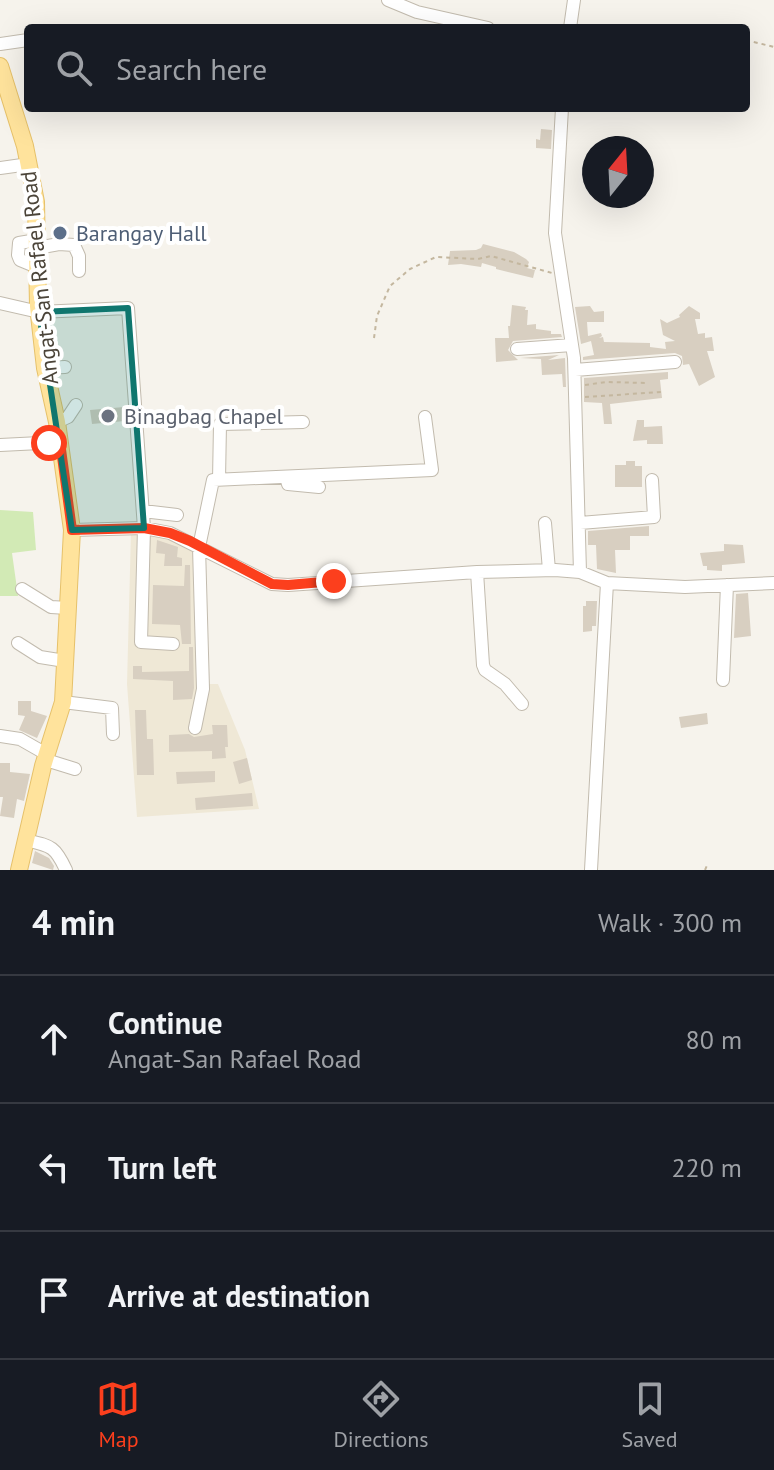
<!DOCTYPE html>
<html lang="en">
<head>
<meta charset="utf-8">
<style>
  :root { --surface:#171b24; --page:#242831; --text:#f1f3f6; --muted:#9ea1a6; --line:#363941; --accent:#fc3f1d }
  body { margin:0; font-family:"PT Sans",sans-serif; background:var(--page); color:var(--text) }
  .compass { position:absolute; left:582px; top:136px; width:72px; height:72px; border-radius:50%; background:var(--surface); box-shadow:0 8px 32px #0002; rotate:18deg }
  .stop { position:absolute; width:24px; height:24px; margin:-18px; border:6px solid #fc3f1d; border-radius:50%; background:#fff }
  .stop.end { background:#fc3f1d; border-color:#fff; box-shadow:0 2px 8px #0008 }
  .list { margin:0; padding:0; list-style:none }
  h2 { display:flex; justify-content:space-between; align-items:center; height:104px; margin:0; padding:0 32px; font-size:34px }
  h2 small { font-size:26px; font-weight:400; color:var(--muted) }
  .list li { display:grid; grid-template-columns:52px 1fr auto; gap:24px; align-items:center; box-sizing:border-box; height:128px; padding:0 32px; border-top:2px solid var(--line) }
  .list b { display:block; font-size:30px; white-space:nowrap }
  .list p { margin:0; font-size:26px; white-space:nowrap; color:var(--muted) }
  .list em { font-size:26px; font-style:normal; color:var(--muted) }
  .icon { flex:none; width:44px; height:44px; fill:none; stroke:currentColor; stroke-width:2; stroke-linecap:round; stroke-linejoin:round }
  .map { position:relative; flex:none; width:774px; height:870px; overflow:hidden }
  .search { position:absolute; background:var(--surface); box-shadow:0 8px 32px #0002; left:24px; right:24px; top:24px; height:88px; display:flex; align-items:center; gap:20px; box-sizing:border-box; padding:0 28px; border-radius:8px; color:var(--muted); font-size:30px }
  .sheet { height:488px; background:var(--surface) }
  nav { display:flex; justify-content:space-around; align-items:center; box-sizing:border-box; height:112px; border-top:2px solid var(--line); background:var(--surface); font-size:22px; color:var(--muted) }
  nav a { display:grid; justify-items:center; gap:4px }
  nav .on { color:var(--accent) }
  .map>svg:first-child { display:block }
</style>
</head>
<body>
<div class="map">
<svg width="774" height="870" viewBox="0 0 774 870">
  <rect width="100%" height="100%" fill="#f6f3ec"/>
  <path fill="#efe8d6" d="M 131,532 L 173,537 L 195,548 L 202,684 L 218,684 L 245,750 L 259,809 L 137,817 L 127,684 Z"/>
  <path fill="#d2eab5" d="M 0,510 L 33,512 L 36,550 L 12,553 L 18,596 L 0,596 Z"/>
  <path fill="#d8cfc1" d="M 541,129 L 552,130 L 551,149 L 536,148 L 536,139 L 540,140 Z
    M 483,244 L 514,252 L 526,259 L 529,262 L 527,268 L 535,270 L 533,278 L 496,269 L 496,267 L 482,263 L 481,267 L 461,264 L 448,265 L 450,251 L 476,250 L 481,248 Z
    M 512,305 L 526,307 L 525,310 L 528,310 L 527,325 L 536,324 L 536,329 L 551,331 L 551,334 L 561,334 L 562,337 L 513,341 L 508,350 L 518,360 L 496,362 L 495,338 L 509,338 L 508,326 L 510,326 Z
    M 590,306 L 594,312 L 604,311 L 604,322 L 587,322 L 588,336 L 601,333 L 602,336 L 599,338 L 603,337 L 604,342 L 650,343 L 650,347 L 666,349 L 665,342 L 675,341 L 663,335 L 660,319 L 667,323 L 680,317 L 679,315 L 689,306 L 700,313 L 700,319 L 695,319 L 698,334 L 705,333 L 705,338 L 712,337 L 714,351 L 707,351 L 715,377 L 699,386 L 689,364 L 683,365 L 682,356 L 675,353 L 583,360 L 583,357 L 594,355 L 591,341 L 581,344 L 575,307 Z
    M 559,355 L 548,360 L 565,358 L 566,387 L 563,387 L 562,374 L 542,375 L 541,359 L 520,358 Z
    M 668,372 L 668,379 L 660,380 L 662,398 L 610,404 L 612,424 L 604,424 L 602,403 L 584,402 L 584,378 Z
    M 124,407 L 125,421 L 92,424 L 90,410 Z
    M 637,420 L 644,420 L 644,427 L 662,426 L 663,444 L 647,444 L 647,440 L 633,441 Z
    M 626,461 L 635,461 L 635,466 L 642,466 L 642,487 L 615,487 L 615,465 L 626,465 Z
    M 649,526 L 649,536 L 630,536 L 630,550 L 615,550 L 616,573 L 597,569 L 596,545 L 588,545 L 588,531 Z
    M 157,540 L 178,547 L 177,557 L 182,558 L 182,566 L 164,566 L 165,554 L 156,553 Z
    M 724,544 L 743,545 L 745,563 L 722,565 L 722,571 L 707,570 L 707,566 L 703,566 L 700,553 L 724,551 Z
    M 185,565 L 190,565 L 191,644 L 182,644 L 180,625 L 152,624 L 153,585 L 184,586 Z
    M 748,593 L 751,636 L 734,638 L 736,594 Z
    M 586,601 L 597,601 L 596,626 L 592,626 L 592,631 L 583,632 L 583,606 L 586,606 Z
    M 189,647 L 193,647 L 194,688 L 192,699 L 173,700 L 173,681 L 133,679 L 133,666 L 142,666 L 142,672 L 189,671 Z
    M 18,701 L 31,701 L 31,711 L 47,716 L 37,738 L 19,730 L 25,716 L 18,715 Z
    M 135,710 L 146,710 L 147,739 L 153,739 L 154,775 L 137,775 Z
    M 707,713 L 708,724 L 681,728 L 679,717 Z
    M 212,725 L 227,725 L 228,747 L 225,747 L 226,758 L 212,759 L 212,751 L 169,752 L 169,735 L 189,734 L 194,737 L 213,734 Z
    M 247,758 L 252,780 L 239,784 L 233,762 Z
    M 0,763 L 10,763 L 10,772 L 30,774 L 24,801 L 17,799 L 14,818 L 0,816 L 3,797 L 0,797 Z
    M 215,771 L 215,782 L 177,784 L 176,772 Z
    M 252,793 L 253,806 L 196,810 L 195,798 Z
    M 35,851 L 49,858 L 54,866 L 53,870 L 32,863 Z"/>
  <g fill="none" stroke-linecap="round" stroke-linejoin="round">
    <g stroke="#c2bbae" stroke-width="14">
      <path id="minor" d="M 388,0 L 417,12 L 488,28
        M 570,28 L 574,0
        M 0,44 L 28,40
        M 562,108 L 555,233 L 574,358 L 580,572
        M 0,168 L 29,164
        M 37,240 L 19,243 L 18,255 L 20,260 L 37,267
        M 37,248 L 59,244 L 74,245 L 79,256 L 79,271
        M 0,303 L 39,312 L 128,308 L 144,528 L 141,642 L 173,644
        M 517,349 L 572,345
        M 45,368 L 65,367
        M 575,370 L 675,362
        M 57,422 L 68,417 L 76,405
        M 0,445 L 60,442
        M 286,477 L 288,484 L 319,487
        M 219,480 L 220,424 L 303,422
        M 143,511 L 177,515
        M 545,523 L 549,570
        M 580,523 L 654,517 L 652,480
        M 72,530 L 144,528 L 170,533 L 272,584 L 288,585 L 477,572 L 555,570 L 580,572 L 607,583 L 685,587 L 774,583
        M 477,572 L 483,665 L 485,670 L 505,684 L 522,704
        M 22,589 L 51,607 L 68,608
        M 18,643 L 40,657 L 65,661
        M 723,680 L 727,585
        M 63,702 L 112,708 L 113,734
        M 195,728 L 203,689 L 199,547 L 213,480 L 432,470 L 425,417
        M 0,736 L 20,739 L 48,755
        M 46,760 L 75,769
        M 26,840 C 51,846 55,846 66,870
        M 591,870 L 607,583"/>
    </g>
    <g stroke="#e6c16a" stroke-width="18">
      <path id="major" d="M 0,66 L 25,146 L 36,202 L 38,306 L 45,368 L 57,422 L 72,530 L 63,702 L 43,766 L 19,870"/>
    </g>
    <path stroke="#c4b79f" stroke-width="2" stroke-dasharray="4 4" stroke-linecap="butt" d="M 604,28 L 701,28
      M 746,40 L 774,47
      M 374,338 L 377,316 L 390,286 L 410,269 L 436,257 L 478,259 L 491,256 L 552,273
      M 585,385 L 606,382 L 646,383
      M 585,397 L 661,392
      M 705,870 L 708,863"/>
    <use href="#minor" stroke="#fff" stroke-width="12"/>
    <use href="#major" stroke="#ffe39c" stroke-width="16"/>
  </g>
  <g fill="none" stroke-linecap="round" stroke-linejoin="round">
    <path stroke="#fc3f1d" stroke-width="10" d="M 49,443 L 60,442 L 72,530 L 144,528 L 170,533 L 190,541 L 272,584 L 288,585 L 334,581"/>
  </g>
  <path fill="#0f766e" fill-opacity="0.2" stroke="#0f766e" stroke-width="6" stroke-linejoin="round" d="M 128,308 L 144,528 L 72,530 L 39,312 Z"/>
  <circle fill="#5c6f8a" stroke="#fff" stroke-width="3" cx="60" cy="233" r="8"/>
  <circle fill="#6b7280" stroke="#fff" stroke-width="3" cx="108" cy="416" r="8"/>
  <g text-anchor="middle" dominant-baseline="central" stroke-width="8" stroke-linejoin="round" paint-order="stroke">
    <g font-size="22" fill="#4e5e75" stroke="#fff" text-anchor="start">
      <text x="76" y="233">Barangay Hall</text>
    </g>
    <g font-size="22" fill="#4b4439" stroke="#fff">
      <text transform="translate(39 278) rotate(-96)">Angat-San Rafael Road</text>
    </g>
    <g font-size="22" fill="#5b616d" stroke="#fff" text-anchor="start">
      <text x="124" y="416">Binagbag Chapel</text>
    </g>
  </g>
</svg>
<svg class="compass" viewBox="-18 -18 36 36"><path d="M0-13l5 13h-10z" fill="#e53935"/><path d="M0 13l5-13h-10z" fill="#9ea1a6"/></svg>
<div class="stop" style="left:49px;top:443px"></div>
<div class="stop end" style="left:334px;top:581px"></div>
<div class="search"><svg class="icon" aria-label="search" viewBox="0 0 24 24"><circle cx="10" cy="10" r="6"/><path d="M15 15l6 6"/></svg>Search here</div>
</div>
<section class="sheet">
<h2>4 min<small>Walk · 300 m</small></h2>
<ul class="list">
<li><svg class="icon" aria-label="ahead" viewBox="0 0 24 24"><path d="M12 20V5M6 11l6-6 6 6"/></svg><div><b>Continue</b><p>Angat-San Rafael Road</p></div><em>80 m</em></li>
<li><svg class="icon" aria-label="left" viewBox="0 0 24 24"><path d="M17 20v-9H6M10 6l-5 5 5 5"/></svg><div><b>Turn left</b></div><em>220 m</em></li>
<li><svg class="icon" aria-label="arrive" viewBox="0 0 24 24"><path d="M6 21V4h12l-3 4 3 4H6"/></svg><div><b>Arrive at destination</b></div></li>
</ul>
</section>
<nav>
<a class="on"><svg class="icon" aria-label="map" viewBox="0 0 24 24"><path d="M3 6l6-2 6 2 6-2v14l-6 2-6-2-6 2zM9 4v14M15 6v14"/></svg>Map</a>
<a><svg class="icon" aria-label="directions" viewBox="0 0 24 24"><path d="M12 3l9 9-9 9-9-9zM9 14v-3h6M13 9l2 2-2 2"/></svg>Directions</a>
<a><svg class="icon" aria-label="saved" viewBox="0 0 24 24"><path d="M7 4h10v16l-5-4-5 4z"/></svg>Saved</a>
</nav>
</body>
</html>
